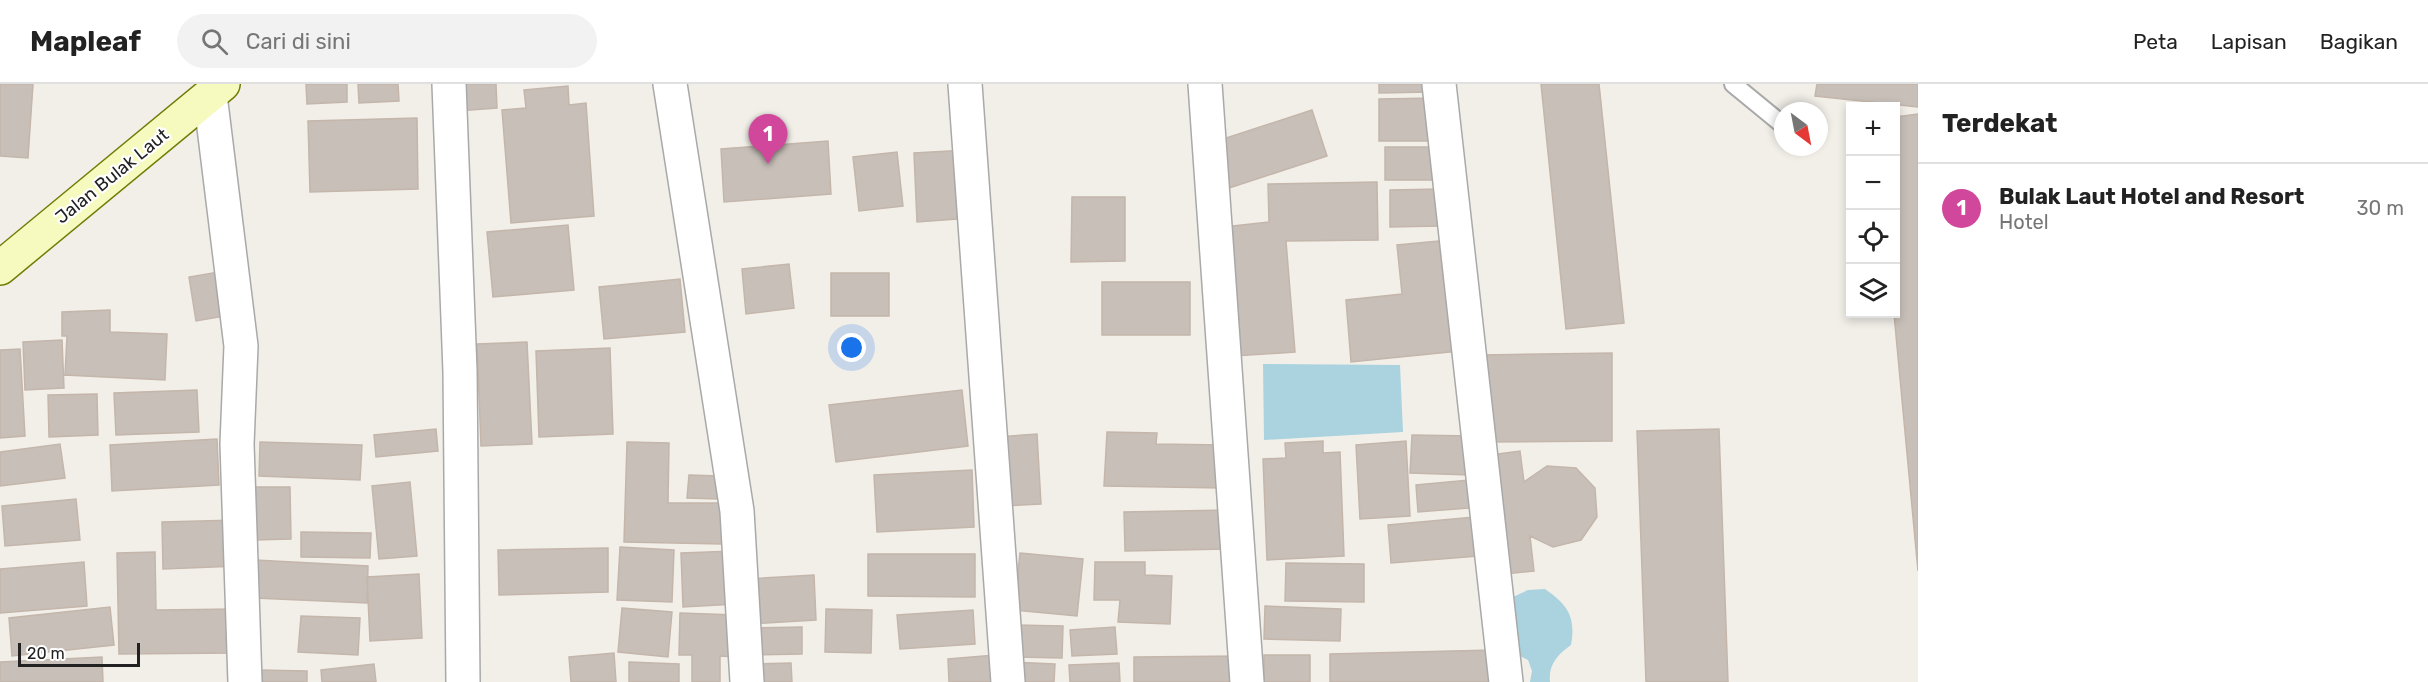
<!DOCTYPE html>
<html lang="id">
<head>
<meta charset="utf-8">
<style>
  :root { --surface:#fff; --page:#f2f2f2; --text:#222; --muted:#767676; --line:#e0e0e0; --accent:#0b8043 }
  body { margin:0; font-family:Rubik,sans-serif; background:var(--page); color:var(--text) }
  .controls { position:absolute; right:18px; top:18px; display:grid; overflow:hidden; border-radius:0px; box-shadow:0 3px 9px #0003 }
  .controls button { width:54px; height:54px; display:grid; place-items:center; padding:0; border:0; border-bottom:2px solid var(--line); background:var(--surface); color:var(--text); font:30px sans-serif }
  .compass { position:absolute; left:1774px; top:18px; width:54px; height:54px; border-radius:50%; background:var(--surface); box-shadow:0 3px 9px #0003; rotate:148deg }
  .scale { position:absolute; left:18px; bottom:15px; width:122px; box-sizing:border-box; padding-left:6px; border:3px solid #222; border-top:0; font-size:16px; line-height:21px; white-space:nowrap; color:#222; -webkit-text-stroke:4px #fff; paint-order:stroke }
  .you { position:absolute; left:852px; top:264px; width:21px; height:21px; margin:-15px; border:4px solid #fff; border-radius:50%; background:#1a73e8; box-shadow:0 0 0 9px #1a73e833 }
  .badge { display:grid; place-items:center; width:39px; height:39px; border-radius:50%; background:var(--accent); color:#fff; font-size:20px; font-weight:700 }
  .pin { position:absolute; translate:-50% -50px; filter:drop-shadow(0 2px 3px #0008) }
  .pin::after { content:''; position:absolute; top:32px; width:21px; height:18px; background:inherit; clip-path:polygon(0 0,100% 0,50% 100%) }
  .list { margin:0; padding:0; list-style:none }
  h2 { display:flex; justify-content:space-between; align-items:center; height:78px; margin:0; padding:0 24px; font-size:26px }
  h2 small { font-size:20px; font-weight:400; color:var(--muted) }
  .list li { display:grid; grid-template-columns:39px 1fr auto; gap:18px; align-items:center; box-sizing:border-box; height:90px; padding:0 24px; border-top:2px solid var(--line) }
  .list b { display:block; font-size:22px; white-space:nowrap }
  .list p { margin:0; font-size:20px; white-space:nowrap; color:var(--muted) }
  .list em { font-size:20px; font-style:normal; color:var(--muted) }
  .icon { flex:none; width:33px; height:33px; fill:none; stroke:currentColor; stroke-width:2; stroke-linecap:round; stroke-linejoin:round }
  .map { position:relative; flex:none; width:1918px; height:598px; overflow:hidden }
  header { display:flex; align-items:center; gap:36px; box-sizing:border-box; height:84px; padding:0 30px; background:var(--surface); border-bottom:2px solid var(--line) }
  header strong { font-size:28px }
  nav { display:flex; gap:33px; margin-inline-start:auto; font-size:21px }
  .search { width:420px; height:54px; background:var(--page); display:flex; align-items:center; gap:15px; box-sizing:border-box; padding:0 21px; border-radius:33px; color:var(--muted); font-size:22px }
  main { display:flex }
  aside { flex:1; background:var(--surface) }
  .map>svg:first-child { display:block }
</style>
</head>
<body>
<header>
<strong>Mapleaf</strong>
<div class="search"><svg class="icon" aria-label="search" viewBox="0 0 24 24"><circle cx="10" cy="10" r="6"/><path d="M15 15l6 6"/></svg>Cari di sini</div>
<nav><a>Peta</a><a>Lapisan</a><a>Bagikan</a></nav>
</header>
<main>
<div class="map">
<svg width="1918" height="598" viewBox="0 0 1918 598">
  <rect width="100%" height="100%" fill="#f2efe9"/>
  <path fill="#aad3df" d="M 1263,280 L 1400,281 L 1403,348 L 1264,356 Z
    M 1545,505 C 1568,521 1576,533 1571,561 C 1558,570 1548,581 1550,598 L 1530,598 L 1532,587 L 1528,576 L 1518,571 L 1513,513 L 1528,506 Z"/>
  <path fill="#c7bfb8" stroke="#c4b6ab" stroke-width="1.5" d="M 0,0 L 33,0 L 28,74 L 0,72 Z
    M 306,0 L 347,0 L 347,18 L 307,20 Z
    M 358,0 L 398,0 L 399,17 L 359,19 Z
    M 456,0 L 496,0 L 497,24 L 458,27 Z
    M 1379,0 L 1431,0 L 1431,8 L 1379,9 Z
    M 1541,0 L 1599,0 L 1624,239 L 1566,245 Z
    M 1817,0 L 1918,0 L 1918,23 L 1815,12 Z
    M 568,2 L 569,21 L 586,19 L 594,132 L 511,139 L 502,26 L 526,24 L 524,6 Z
    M 1435,14 L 1435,57 L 1379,57 L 1379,15 Z
    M 1312,26 L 1327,72 L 1229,104 L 1214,58 Z
    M 1918,30 L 1918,487 L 1894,230 L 1896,33 Z
    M 417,34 L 418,105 L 310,108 L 308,37 Z
    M 828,57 L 831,110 L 724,118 L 721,65 Z
    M 1385,63 L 1436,63 L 1437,96 L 1385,96 Z
    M 967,66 L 971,134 L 917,138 L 914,69 Z
    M 897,68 L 903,122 L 859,127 L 853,73 Z
    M 1377,98 L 1378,156 L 1286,157 L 1295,268 L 1234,272 L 1224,143 L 1269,138 L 1268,100 Z
    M 1439,105 L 1440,142 L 1390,143 L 1390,106 Z
    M 1072,113 L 1125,113 L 1125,177 L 1071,178 Z
    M 568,141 L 574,206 L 493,213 L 487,148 Z
    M 1449,156 L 1459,267 L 1351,278 L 1346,216 L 1402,210 L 1397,161 Z
    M 789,180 L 794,224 L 746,230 L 742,185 Z
    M 224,187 L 231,231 L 196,237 L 189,193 Z
    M 831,189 L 889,189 L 889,232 L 831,232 Z
    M 680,195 L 685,248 L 604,255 L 599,203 Z
    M 1102,198 L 1190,198 L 1190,251 L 1102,251 Z
    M 110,226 L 110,248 L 167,250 L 165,296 L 65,291 L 67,252 L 62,252 L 62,228 Z
    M 62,256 L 64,304 L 25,306 L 23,258 Z
    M 527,258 L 532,360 L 481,362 L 477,260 Z
    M 610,264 L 613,350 L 539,353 L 536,267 Z
    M 20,265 L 25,352 L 0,354 L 0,266 Z
    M 1612,269 L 1612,357 L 1483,358 L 1483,271 Z
    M 197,306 L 199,348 L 116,351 L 114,309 Z
    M 962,306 L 968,362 L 836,378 L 829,321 Z
    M 97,310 L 98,351 L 49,353 L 48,311 Z
    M 436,345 L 438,367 L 376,373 L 374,351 Z
    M 1719,345 L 1728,598 L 1646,598 L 1637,347 Z
    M 1107,348 L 1157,349 L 1156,360 L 1223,361 L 1222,404 L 1104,402 Z
    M 1037,350 L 1041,420 L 1001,422 L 997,353 Z
    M 1412,351 L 1472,352 L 1470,391 L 1410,389 Z
    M 217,355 L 219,401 L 112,407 L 110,361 Z
    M 1323,357 L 1323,369 L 1340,368 L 1344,472 L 1267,476 L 1263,375 L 1286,374 L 1285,359 Z
    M 1406,357 L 1410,432 L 1360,435 L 1356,361 Z
    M 260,358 L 362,361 L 360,396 L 259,392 Z
    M 627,358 L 669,359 L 668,419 L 723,419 L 722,460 L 624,458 Z
    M 60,360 L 65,394 L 0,402 L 0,368 Z
    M 1520,367 L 1524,398 L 1547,382 L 1576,384 L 1595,404 L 1597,433 L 1581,456 L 1553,463 L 1530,452 L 1534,487 L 1505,490 L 1491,371 Z
    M 972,386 L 974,443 L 877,448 L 874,391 Z
    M 689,391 L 719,392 L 718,415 L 687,414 Z
    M 1480,395 L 1482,423 L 1418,428 L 1416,401 Z
    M 410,398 L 417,472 L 379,475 L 372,402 Z
    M 252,403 L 290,403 L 291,455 L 252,456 Z
    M 76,415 L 80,456 L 5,462 L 2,422 Z
    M 1227,426 L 1228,465 L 1125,467 L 1124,428 Z
    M 1474,433 L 1478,472 L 1391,479 L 1388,441 Z
    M 237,436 L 238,482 L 163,485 L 162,438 Z
    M 301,448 L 371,449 L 370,474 L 301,473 Z
    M 620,463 L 674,466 L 672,518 L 617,516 Z
    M 608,464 L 608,508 L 499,511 L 498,466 Z
    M 734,467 L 736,520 L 683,523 L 681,469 Z
    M 155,468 L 156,526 L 236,525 L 236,569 L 119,570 L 117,469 Z
    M 1020,469 L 1083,475 L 1077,532 L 1014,526 Z
    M 868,470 L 975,470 L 975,513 L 868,512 Z
    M 255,476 L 368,482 L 367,519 L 253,514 Z
    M 84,478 L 87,522 L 0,529 L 0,485 Z
    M 1095,478 L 1145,478 L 1145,491 L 1172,492 L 1170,540 L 1118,538 L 1120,516 L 1094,516 Z
    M 1286,479 L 1364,480 L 1364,518 L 1285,517 Z
    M 419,490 L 422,554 L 370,557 L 367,493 Z
    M 814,491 L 816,536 L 748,540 L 746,495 Z
    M 1265,522 L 1341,525 L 1340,557 L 1264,555 Z
    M 110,523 L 114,561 L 12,572 L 9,534 Z
    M 622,524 L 672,528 L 668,573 L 618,568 Z
    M 826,525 L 872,526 L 871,569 L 825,568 Z
    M 973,526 L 975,560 L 900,565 L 897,531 Z
    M 680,529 L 736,531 L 735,573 L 720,572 L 720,598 L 692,598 L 692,571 L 679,571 Z
    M 301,532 L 360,534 L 358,571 L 298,568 Z
    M 1014,541 L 1063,542 L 1062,574 L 1013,573 Z
    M 802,543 L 802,570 L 753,571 L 753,544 Z
    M 1115,543 L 1117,570 L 1072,572 L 1070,546 Z
    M 1493,566 L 1493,598 L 1330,598 L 1330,570 Z
    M 614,569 L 616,598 L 571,598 L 569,573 Z
    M 995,571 L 997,598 L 949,598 L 948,575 Z
    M 1264,571 L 1310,571 L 1310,598 L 1264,598 Z
    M 1239,572 L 1239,598 L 1134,598 L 1134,573 Z
    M 102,573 L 103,598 L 0,598 L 0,578 Z
    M 629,578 L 679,580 L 679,598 L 629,598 Z
    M 1012,578 L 1055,580 L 1054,598 L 1012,598 Z
    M 791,579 L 792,598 L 757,598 L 756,580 Z
    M 1119,579 L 1120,598 L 1070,598 L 1069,581 Z
    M 374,580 L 376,598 L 322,598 L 321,586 Z
    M 258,586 L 307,587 L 307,598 L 257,598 Z"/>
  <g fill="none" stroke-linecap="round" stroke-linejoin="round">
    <g stroke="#a9a9a9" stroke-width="20">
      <path id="lane" d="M 1733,0 L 1783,41"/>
    </g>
    <g stroke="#a9a9a9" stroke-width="36">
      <path id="street" d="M 449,0 L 460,287 L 463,598
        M 670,0 L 737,427 L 747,598
        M 965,0 L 1008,598
        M 1205,0 L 1247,598
        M 1439,0 L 1506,598
        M 210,11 L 241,262 L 237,360 L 245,598"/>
    </g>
    <g stroke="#707d05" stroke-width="36">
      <path id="secondary" d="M 0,184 L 223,0"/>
    </g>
    <use href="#lane" stroke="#fff" stroke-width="16"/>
    <use href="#street" stroke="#fff" stroke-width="33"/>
    <use href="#secondary" stroke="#f7fabf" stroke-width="33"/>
  </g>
  <g text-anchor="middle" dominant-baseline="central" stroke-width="4.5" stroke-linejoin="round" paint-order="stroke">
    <g font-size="18" fill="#222" stroke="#fff">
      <text transform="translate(112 92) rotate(-39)">Jalan Bulak Laut</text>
    </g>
  </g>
</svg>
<div class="controls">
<button>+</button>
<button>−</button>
<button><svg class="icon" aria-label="locate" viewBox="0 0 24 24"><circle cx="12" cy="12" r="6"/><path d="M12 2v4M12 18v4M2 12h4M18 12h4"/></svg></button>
<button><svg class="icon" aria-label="layers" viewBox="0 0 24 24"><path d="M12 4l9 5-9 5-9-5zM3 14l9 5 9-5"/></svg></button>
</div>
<svg class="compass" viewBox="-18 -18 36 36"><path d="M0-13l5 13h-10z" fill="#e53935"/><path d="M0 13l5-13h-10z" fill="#767676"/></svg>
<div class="scale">20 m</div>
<div class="you"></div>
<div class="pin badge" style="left:768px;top:80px;background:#d1479c">1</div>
</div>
<aside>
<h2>Terdekat<small></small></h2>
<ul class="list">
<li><span class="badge" style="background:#d1479c">1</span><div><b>Bulak Laut Hotel and Resort</b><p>Hotel</p></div><em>30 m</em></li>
</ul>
</aside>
</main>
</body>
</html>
